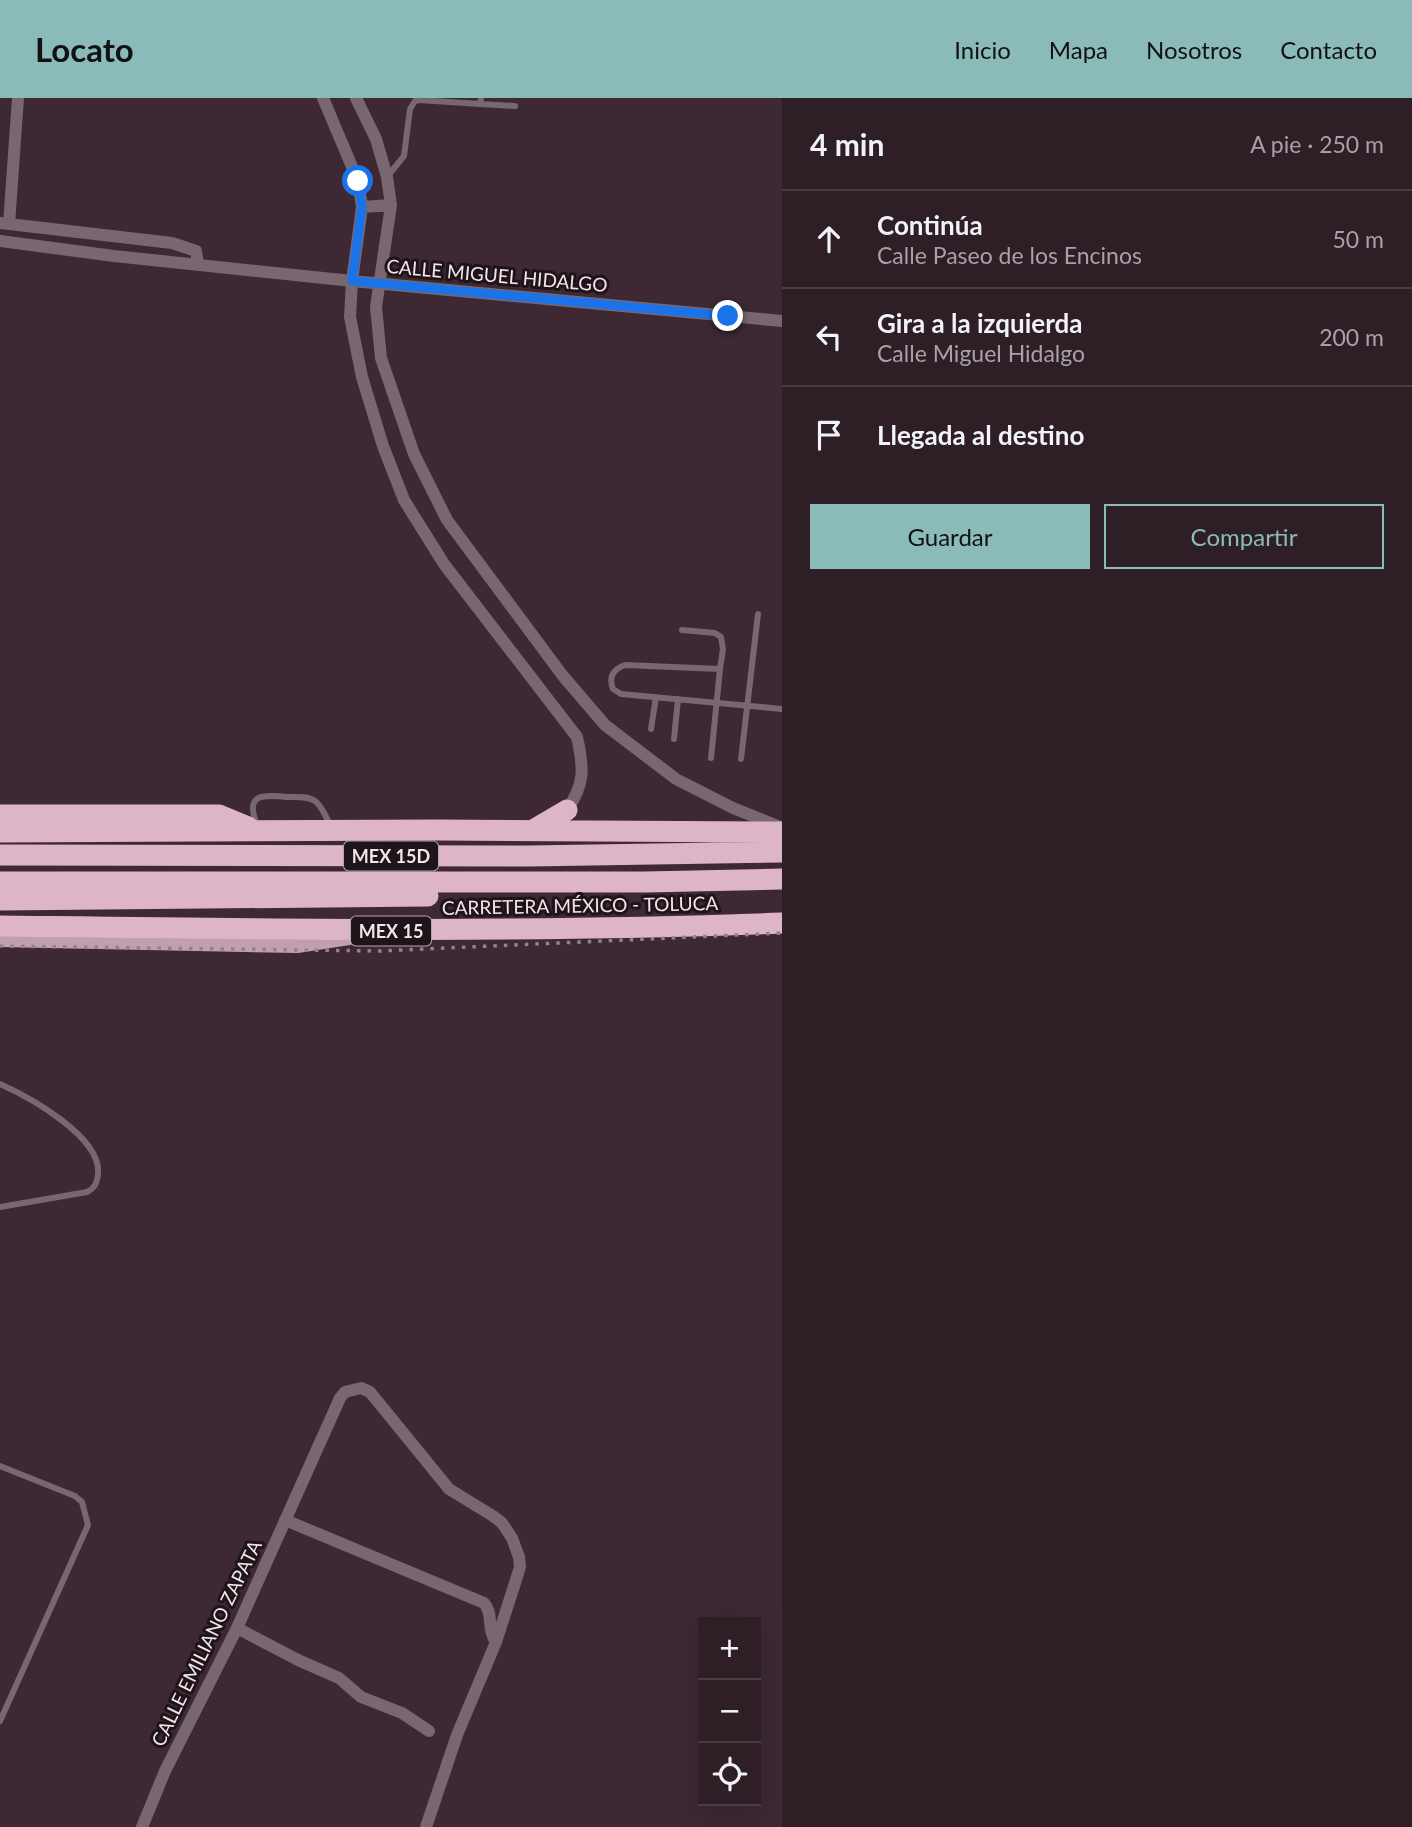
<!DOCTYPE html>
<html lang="es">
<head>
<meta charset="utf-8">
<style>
  :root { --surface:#2e1e26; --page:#3a2b32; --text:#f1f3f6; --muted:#a7a2a7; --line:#493c43; --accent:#8bbbb9 }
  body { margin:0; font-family:Lato,sans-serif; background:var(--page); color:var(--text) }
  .controls { position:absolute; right:21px; bottom:21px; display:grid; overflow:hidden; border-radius:0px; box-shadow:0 7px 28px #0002 }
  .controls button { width:63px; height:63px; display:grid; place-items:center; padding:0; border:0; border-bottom:2px solid var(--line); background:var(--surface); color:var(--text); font:35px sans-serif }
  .stop { position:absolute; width:21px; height:21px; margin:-16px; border:5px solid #1a73e8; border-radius:50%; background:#fff }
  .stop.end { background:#1a73e8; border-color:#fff; box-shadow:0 2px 7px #0008 }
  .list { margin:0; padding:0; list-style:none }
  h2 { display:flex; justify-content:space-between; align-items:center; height:91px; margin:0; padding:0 28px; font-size:30px }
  h2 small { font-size:23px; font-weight:400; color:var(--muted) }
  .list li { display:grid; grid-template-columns:46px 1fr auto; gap:21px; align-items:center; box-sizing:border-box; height:98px; padding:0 28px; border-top:2px solid var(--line) }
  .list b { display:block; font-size:26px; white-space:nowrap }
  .list p { margin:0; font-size:23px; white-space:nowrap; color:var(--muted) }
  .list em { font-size:23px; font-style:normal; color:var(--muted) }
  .actions { display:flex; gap:14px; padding:21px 28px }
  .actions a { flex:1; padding:16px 0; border:2px solid var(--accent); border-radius:0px; text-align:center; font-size:24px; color:var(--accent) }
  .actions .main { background:var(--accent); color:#111 }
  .icon { flex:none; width:38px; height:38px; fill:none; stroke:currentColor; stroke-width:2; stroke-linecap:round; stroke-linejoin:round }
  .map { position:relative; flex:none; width:782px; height:1729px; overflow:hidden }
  header { display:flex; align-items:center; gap:42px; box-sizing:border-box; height:98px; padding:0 35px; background:var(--accent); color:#111 }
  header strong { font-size:33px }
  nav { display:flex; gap:38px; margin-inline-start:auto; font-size:24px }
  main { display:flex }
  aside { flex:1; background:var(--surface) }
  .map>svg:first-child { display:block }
</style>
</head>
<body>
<header>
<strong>Locato</strong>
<nav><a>Inicio</a><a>Mapa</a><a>Nosotros</a><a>Contacto</a></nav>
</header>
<main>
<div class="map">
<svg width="782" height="1729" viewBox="0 0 782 1729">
  <rect width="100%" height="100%" fill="#3d2833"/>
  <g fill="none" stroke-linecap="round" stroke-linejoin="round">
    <path stroke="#786770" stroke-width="6" d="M 480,6 L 515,8
      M 387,79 L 404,58 L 410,11 L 415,3 L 419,2 L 480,6 L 481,0
      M 682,532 L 715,535 L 721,539 L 723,551 L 720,571 L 625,567 C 614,571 608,578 613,591 L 621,596 L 782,611
      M 651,631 L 656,599
      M 674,641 L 678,601
      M 711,660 L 720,571
      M 741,661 L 758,516
      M 258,729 C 244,697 260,696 287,699 C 296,699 308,698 315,703 C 322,708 326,719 330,727
      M 0,986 C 29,999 102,1039 98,1076 C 97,1085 95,1090 87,1094 L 0,1109
      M 0,1368 L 75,1398 L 82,1404 L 88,1427 L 0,1623"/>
    <path stroke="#786770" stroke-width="12" d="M 323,0 L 358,83 L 362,109 L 352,183 L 350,219 L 362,279 L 383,348 L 404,402 L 444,466 L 577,639 C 584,670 585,686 567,712
      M 356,0 L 376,41 L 387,79 L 391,107 L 376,209 L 381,260 L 414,356 L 447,422 L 563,578 L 605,627 L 676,681 L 733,710 L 780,729
      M 362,109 L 391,107
      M 0,125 L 172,145 L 196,153 L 198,167
      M 9,126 L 18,0
      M 0,143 L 114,158 L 352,183 L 782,223
      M 285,1422 L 484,1505 C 494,1516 486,1530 496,1544
      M 237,1530 L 298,1562 L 339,1580 L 361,1599 L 402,1615 L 429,1633
      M 142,1729 L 165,1673 L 237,1530 L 340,1300 L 345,1294 L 361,1290 L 370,1294 L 449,1391 L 493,1418 L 502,1425 L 512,1440 L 519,1459 L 520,1469 L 516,1482 L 496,1544 L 457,1637 L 426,1729"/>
    <path stroke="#c19eb0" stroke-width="18" d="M 0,840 L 297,846 L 349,838"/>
    <path stroke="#deb4c9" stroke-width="21" d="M 0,717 L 219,717 L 248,729
      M 533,732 L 567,712
      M 0,734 L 438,732 L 782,734
      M 0,757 L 529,758 L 782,754
      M 0,784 L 645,784 L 782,781
      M 0,802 L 428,798
      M 0,828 C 261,831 521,835 782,825"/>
    <path stroke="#93828b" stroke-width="3.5" stroke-dasharray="3.5 7" stroke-linecap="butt" d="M 0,848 L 379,853 L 782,835"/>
  </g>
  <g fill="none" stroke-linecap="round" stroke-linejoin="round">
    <path stroke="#1a73e8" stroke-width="9" d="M 358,83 L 362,109 L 352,183 L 728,218"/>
  </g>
  <g text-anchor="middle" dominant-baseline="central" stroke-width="6" stroke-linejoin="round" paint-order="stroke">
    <g fill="#1e1419" stroke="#b3a6ad" stroke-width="2">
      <rect x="344" y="743.5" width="94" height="29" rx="5"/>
      <rect x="351" y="818.5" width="80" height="29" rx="5"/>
    </g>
    <g font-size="18" font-weight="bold" fill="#f3e5ec">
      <text x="391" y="758">MEX 15D</text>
      <text x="391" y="833">MEX 15</text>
    </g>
    <g font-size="19" fill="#f3e5ec" stroke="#1e1419">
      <text transform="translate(497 177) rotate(5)">CALLE MIGUEL HIDALGO</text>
      <text transform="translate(580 807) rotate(-1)">CARRETERA MÉXICO - TOLUCA</text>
      <text transform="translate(206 1545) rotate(-64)">CALLE EMILIANO ZAPATA</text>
    </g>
  </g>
</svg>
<div class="controls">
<button>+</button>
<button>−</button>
<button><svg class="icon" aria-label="locate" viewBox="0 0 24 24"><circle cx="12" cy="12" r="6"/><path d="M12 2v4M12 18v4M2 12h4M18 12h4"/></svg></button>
</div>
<div class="stop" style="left:358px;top:83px"></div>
<div class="stop end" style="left:728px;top:218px"></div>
</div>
<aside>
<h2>4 min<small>A pie · 250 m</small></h2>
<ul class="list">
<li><svg class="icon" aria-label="ahead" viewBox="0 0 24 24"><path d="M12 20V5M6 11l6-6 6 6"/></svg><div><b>Continúa</b><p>Calle Paseo de los Encinos</p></div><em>50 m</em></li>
<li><svg class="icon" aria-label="left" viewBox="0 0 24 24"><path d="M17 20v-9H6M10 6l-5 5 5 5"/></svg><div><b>Gira a la izquierda</b><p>Calle Miguel Hidalgo</p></div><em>200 m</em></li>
<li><svg class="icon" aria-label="arrive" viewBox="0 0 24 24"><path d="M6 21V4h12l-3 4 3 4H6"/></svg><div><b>Llegada al destino</b></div></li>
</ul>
<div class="actions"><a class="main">Guardar</a><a>Compartir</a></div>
</aside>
</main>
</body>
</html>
